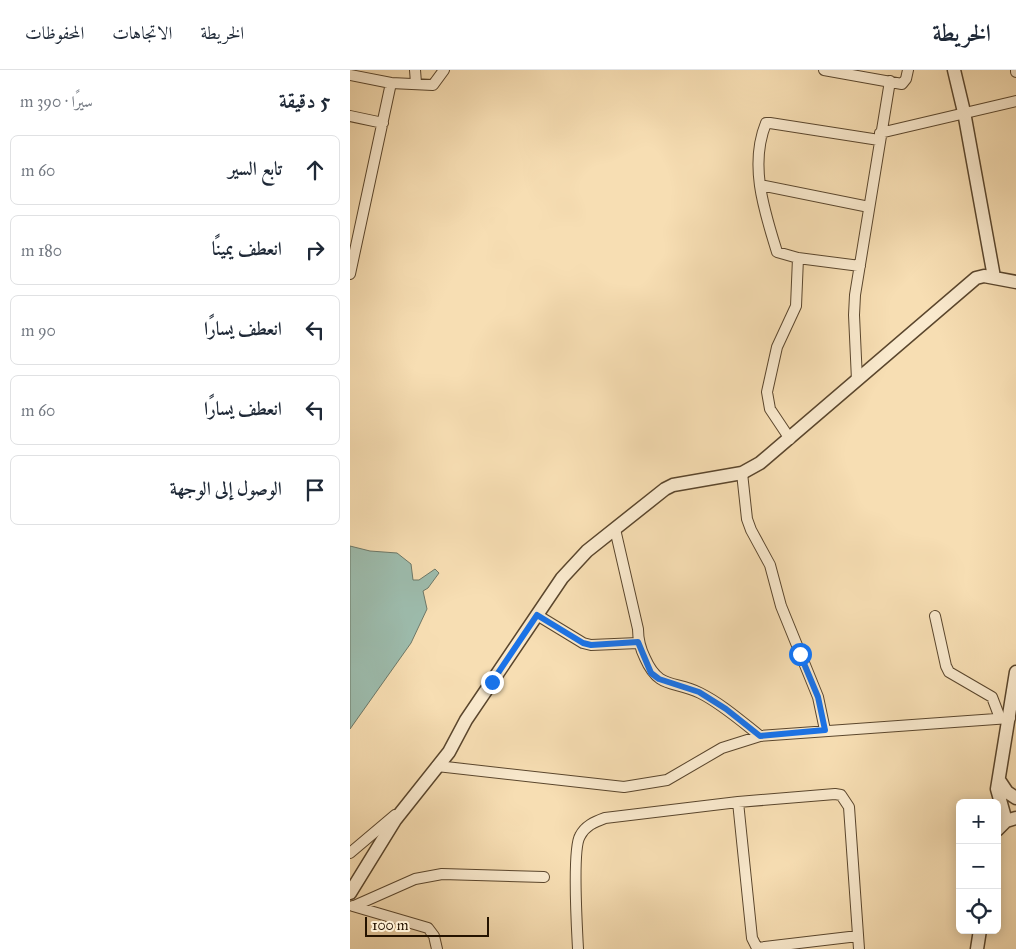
<!DOCTYPE html>
<html lang="ar">
<head>
<meta charset="utf-8">
<style>
  :root { --surface:#fff; --page:#f2f2f3; --text:#1f2937; --muted:#747a83; --line:#e0e1e3 }
  body { margin:0; font-family:"IM FELL Great Primer",Amiri,serif; background:var(--page); color:var(--text); direction:rtl }
  .controls { position:absolute; right:15px; bottom:15px; display:grid; overflow:hidden; border-radius:8px; box-shadow:0 2px 12px #0003 }
  .controls button { width:45px; height:45px; display:grid; place-items:center; padding:0; border:0; border-bottom:1px solid var(--line); background:var(--surface); color:var(--text); font:25px sans-serif }
  .scale { position:absolute; left:15px; bottom:12px; width:124px; box-sizing:border-box; padding-left:5px; border:2px solid #251300; border-top:0; font-size:14px; line-height:18px; white-space:nowrap; color:#251300; -webkit-text-stroke:4px #faeace; paint-order:stroke }
  .stop { position:absolute; width:15px; height:15px; margin:-11px; border:4px solid #1a73e8; border-radius:50%; background:#fff }
  .stop.end { background:#1a73e8; border-color:#fff; box-shadow:0 1px 5px #0008 }
  .list { margin:0; padding:0; list-style:none }
  h2 { display:flex; justify-content:space-between; align-items:center; height:65px; margin:0; padding:0 20px; font-size:21px }
  h2 small { font-size:16px; font-weight:400; color:var(--muted) }
  .list li { display:grid; grid-template-columns:32px 1fr auto; gap:15px; align-items:center; box-sizing:border-box; height:70px; margin:0 10px 10px; padding:0 10px; border:1px solid var(--line); border-radius:8px }
  .list b { display:block; font-size:19px; white-space:nowrap }
  .list em { font-size:16px; font-style:normal; color:var(--muted) }
  .icon { flex:none; width:28px; height:28px; fill:none; stroke:currentColor; stroke-width:2; stroke-linecap:round; stroke-linejoin:round }
  .map { position:relative; flex:none; width:666px; height:879px; overflow:hidden; direction:ltr }
  header { display:flex; align-items:center; gap:30px; box-sizing:border-box; height:70px; padding:0 25px; background:var(--surface); border-bottom:1px solid var(--line) }
  header strong { font-size:24px }
  nav { display:flex; gap:28px; margin-inline-start:auto; font-size:18px }
  main { display:flex }
  aside { flex:1; background:var(--surface) }
  .map>svg:first-child { display:block }
</style>
</head>
<body>
<header>
<strong>الخريطة</strong>
<nav><a>الخريطة</a><a>الاتجاهات</a><a>المحفوظات</a></nav>
</header>
<main>
<div class="map">
<svg width="666" height="879" viewBox="0 0 666 879">
  <rect width="100%" height="100%" fill="#f7deb3"/>
  <filter id="stains"><feTurbulence type="fractalNoise" baseFrequency=".004" numOctaves="4"/><feColorMatrix values="0 0 0 0 .2 0 0 0 0 .09 0 0 0 0 .02 0 0 0 .5 -.17"/></filter>
  <radialGradient id="worn" r=".72"><stop offset=".6" stop-color="#630" stop-opacity="0"/><stop offset="1" stop-color="#630" stop-opacity=".3"/></radialGradient>
  <path fill="#9dbcad" stroke="#6d7868" d="M 0,476 L 20,481 L 47,483 L 61,494 L 63,510 L 69,510 L 85,499 L 89,503 L 78,518 L 73,521 L 77,539 L 61,573 L 0,659 Z"/>
  <g fill="none" stroke-linecap="round" stroke-linejoin="round">
    <g stroke="#5a462d" stroke-width="12">
      <path id="minor" d="M 65,0 L 66,13
        M 474,0 L 552,14 L 556,9 L 558,0
        M 666,0 L 666,2
        M 0,5 L 41,13 L 83,15 L 94,0
        M 0,46 L 33,53
        M 530,63 L 666,31
        M 410,115 L 519,137
        M 510,196 L 448,188 L 427,182 C 414,140 399,95 416,53 L 420,53 L 529,70
        M 0,204 L 41,13
        M 507,310 L 504,245 L 505,225 L 540,11
        M 440,369 L 420,339 L 417,322 L 427,277 L 446,236 L 448,188
        M 392,403 L 397,449 L 401,460 L 420,495 L 431,536 L 468,627 L 475,660
        M 265,459 L 288,559 C 288,570 290,578 295,588 C 309,620 324,610 350,623 C 372,634 391,651 410,666
        M 187,545 L 233,573 L 241,575 L 288,573
        M 585,546 L 596,596 L 599,602 L 642,627 L 650,648
        M 87,696 L 274,717 L 317,710 L 372,678 L 410,666 L 660,648
        M 388,732 L 402,868 L 407,878 L 508,866
        M 0,783 L 45,745
        M 3,836 L 78,858 L 84,866 L 87,879
        M 4,836 L 65,809 L 92,804 L 194,807
        M 228,879 C 227,859 222,779 230,766 C 235,756 244,752 255,748 L 388,732 L 485,724 L 491,725 L 499,737 L 509,879"/>
    </g>
    <g stroke="#5a462d" stroke-width="15">
      <path id="tertiary" d="M 604,0 L 614,42 L 644,207
        M 649,710 L 657,722 L 666,728
        M 656,751 L 647,719 L 666,602
        M 647,760 L 656,751 L 666,748
        M 0,823 L 45,750 L 99,682 L 116,650 L 212,508 L 237,481 L 315,419 L 323,415 L 392,403 L 410,393 L 626,208 L 634,206 L 666,212
        M 627,879 L 630,860"/>
    </g>
    <use href="#minor" stroke="#faeace" stroke-width="10"/>
    <use href="#tertiary" stroke="#faeace" stroke-width="12"/>
  </g>
  <g fill="none" stroke-linecap="round" stroke-linejoin="round">
    <path stroke="#1a73e8" stroke-width="6" d="M 142,612 L 187,545 L 233,573 L 241,575 L 288,572 L 301,603 L 309,609 L 349,622 L 376,639 L 410,666 L 475,660 L 468,627 L 450,584"/>
  </g>
  <rect width="100%" height="100%" filter="url(#stains)"/>
  <rect width="100%" height="100%" fill="url(#worn)"/>
</svg>
<div class="controls">
<button>+</button>
<button>−</button>
<button><svg class="icon" aria-label="locate" viewBox="0 0 24 24"><circle cx="12" cy="12" r="6"/><path d="M12 2v4M12 18v4M2 12h4M18 12h4"/></svg></button>
</div>
<div class="scale">100 m</div>
<div class="stop" style="left:450px;top:584px"></div>
<div class="stop end" style="left:142px;top:612px"></div>
</div>
<aside>
<h2>5 دقيقة<small>سيرًا · 390 m</small></h2>
<ul class="list">
<li><svg class="icon" aria-label="ahead" viewBox="0 0 24 24"><path d="M12 20V5M6 11l6-6 6 6"/></svg><div><b>تابع السير</b></div><em>60 m</em></li>
<li><svg class="icon" aria-label="right" viewBox="0 0 24 24"><path d="M7 20v-9h11M14 6l5 5-5 5"/></svg><div><b>انعطف يمينًا</b></div><em>180 m</em></li>
<li><svg class="icon" aria-label="left" viewBox="0 0 24 24"><path d="M17 20v-9H6M10 6l-5 5 5 5"/></svg><div><b>انعطف يسارًا</b></div><em>90 m</em></li>
<li><svg class="icon" aria-label="left" viewBox="0 0 24 24"><path d="M17 20v-9H6M10 6l-5 5 5 5"/></svg><div><b>انعطف يسارًا</b></div><em>60 m</em></li>
<li><svg class="icon" aria-label="arrive" viewBox="0 0 24 24"><path d="M6 21V4h12l-3 4 3 4H6"/></svg><div><b>الوصول إلى الوجهة</b></div></li>
</ul>
</aside>
</main>
</body>
</html>
